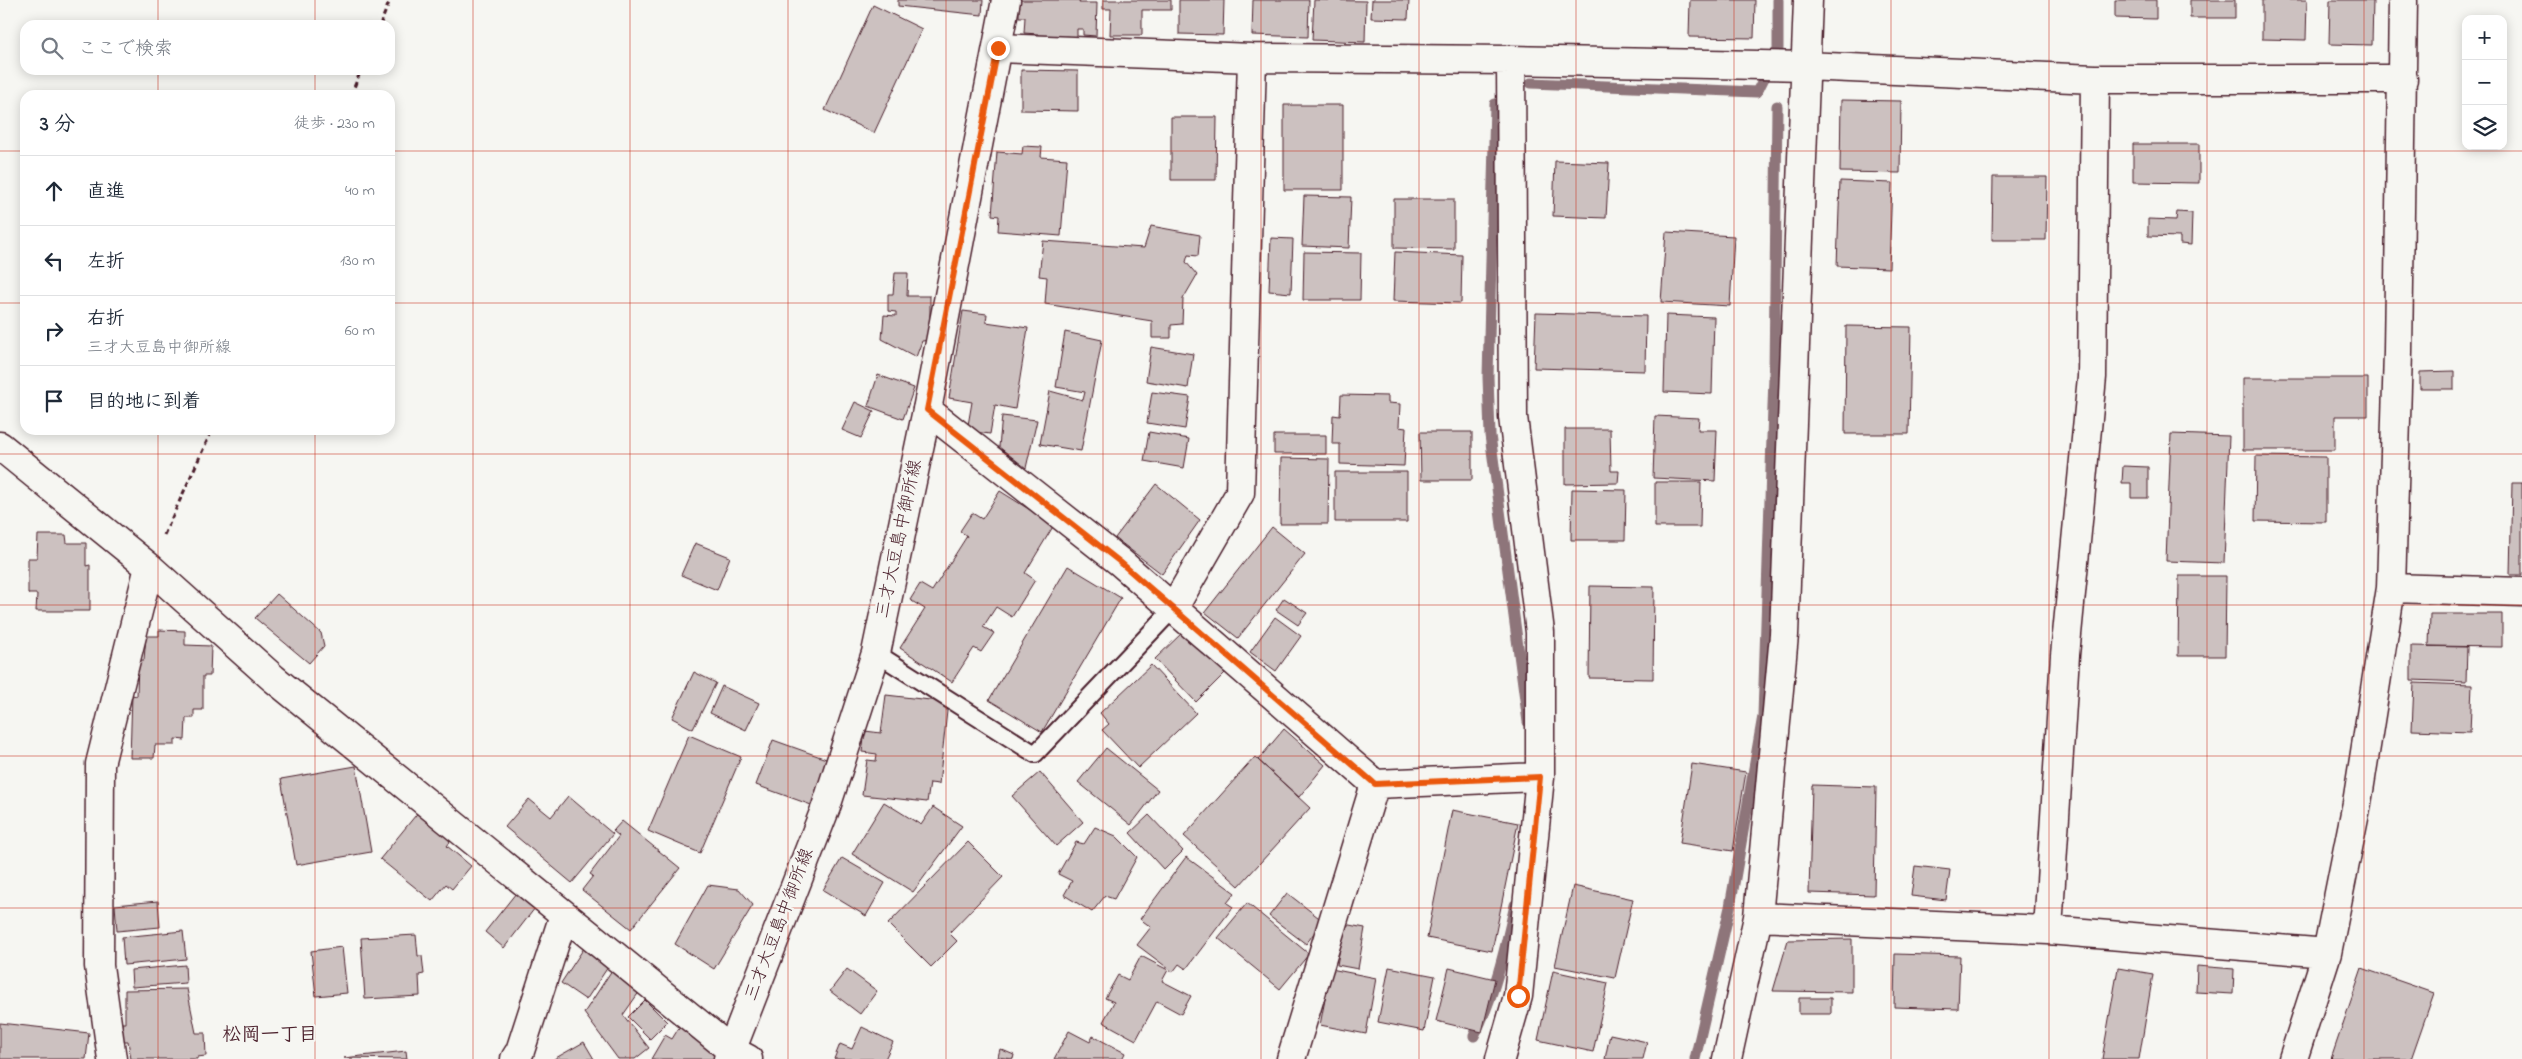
<!DOCTYPE html>
<html lang="ja">
<head>
<meta charset="utf-8">
<style>
  :root { --surface:#fff; --page:#f6f6f7; --text:#1f2937; --muted:#747a83; --line:#e0e1e3 }
  body { margin:0; font-family:"Indie Flower","Klee One",sans-serif; background:var(--page); color:var(--text) }
  .controls { position:absolute; right:15px; top:15px; display:grid; overflow:hidden; border-radius:10px; box-shadow:0 2px 12px #0003 }
  .controls button { width:45px; height:45px; display:grid; place-items:center; padding:0; border:0; border-bottom:1px solid var(--line); background:var(--surface); color:var(--text); font:25px sans-serif }
  .stop { position:absolute; width:15px; height:15px; margin:-11px; border:4px solid #ea580c; border-radius:50%; background:#fff }
  .stop.end { background:#ea580c; border-color:#fff; box-shadow:0 1px 5px #0008 }
  .list { margin:0; padding:0; list-style:none }
  h2 { display:flex; justify-content:space-between; align-items:center; height:65px; margin:0; padding:0 20px; font-size:21px }
  h2 small { font-size:16px; font-weight:400; color:var(--muted) }
  .list li { display:grid; grid-template-columns:32px 1fr auto; gap:15px; align-items:center; box-sizing:border-box; height:70px; padding:0 20px; border-top:1px solid var(--line) }
  .list b { display:block; font-size:19px; white-space:nowrap }
  .list p { margin:0; font-size:16px; white-space:nowrap; color:var(--muted) }
  .list em { font-size:16px; font-style:normal; color:var(--muted) }
  .icon { flex:none; width:28px; height:28px; fill:none; stroke:currentColor; stroke-width:2; stroke-linecap:round; stroke-linejoin:round }
  .map { position:relative; flex:none; width:2522px; height:1059px; overflow:hidden }
  .search { position:absolute; background:var(--surface); box-shadow:0 2px 12px #0003; left:20px; top:20px; width:375px; height:55px; display:flex; align-items:center; gap:12px; box-sizing:border-box; padding:0 18px; border-radius:15px; color:var(--muted); font-size:19px }
  .panel { position:absolute; background:var(--surface); box-shadow:0 2px 12px #0003; left:20px; top:90px; width:375px; height:345px; border-radius:15px }
  .map>svg:first-child { display:block }
</style>
</head>
<body>
<div class="map">
<svg width="2522" height="1059" viewBox="0 0 2522 1059">
  <rect width="100%" height="100%" fill="#f6f6f2"/>
  <filter id="ink" filterUnits="userSpaceOnUse"><feTurbulence type="fractalNoise" baseFrequency=".02" numOctaves="2"/><feDisplacementMap in="SourceGraphic" scale="10" xChannelSelector="R" yChannelSelector="G"/><feConvolveMatrix kernelMatrix="1 2 1 2 8 2 1 2 1" color-interpolation-filters="sRGB"/></filter>
  <g filter="url(#ink)">
    <g fill="none" stroke-linecap="round" stroke-linejoin="round">
      <path stroke="#8e747a" stroke-width="11" d="M 1531,83 L 1757,92 L 1778,50 L 1778,0
        M 1495,104 L 1488,377 L 1490,435 L 1528,722
        M 1474,1036 C 1495,994 1505,950 1515,905
        M 1695,1059 L 1730,907 L 1763,716 L 1774,376 L 1777,106"/>
    </g>
    <path fill="#ccc1c0" stroke="#4a1f2b" d="M 898,0 L 983,0 L 982,15 L 898,6 Z
      M 1019,0 L 1080,0 L 1079,3 L 1097,3 L 1096,36 L 1083,35 L 1083,29 L 1077,29 L 1077,39 L 1038,38 L 1038,34 L 1024,33 L 1025,17 L 1019,17 Z
      M 1103,0 L 1171,0 L 1171,10 L 1142,10 L 1142,35 L 1110,35 L 1111,9 L 1103,9 Z
      M 1179,0 L 1224,0 L 1223,35 L 1179,34 Z
      M 1253,0 L 1309,0 L 1308,37 L 1252,35 Z
      M 1314,0 L 1366,1 L 1365,42 L 1312,40 Z
      M 1372,0 L 1409,0 L 1408,19 L 1371,18 Z
      M 1690,0 L 1755,0 L 1754,38 L 1689,37 Z
      M 2115,0 L 2156,0 L 2156,19 L 2115,18 Z
      M 2190,0 L 2235,0 L 2235,18 L 2190,18 Z
      M 2262,0 L 2307,0 L 2306,40 L 2262,39 Z
      M 2330,0 L 2373,0 L 2372,45 L 2329,44 Z
      M 873,5 L 922,29 L 874,133 L 825,110 Z
      M 1021,70 L 1078,71 L 1078,111 L 1021,110 Z
      M 1841,100 L 1901,101 L 1900,173 L 1840,172 Z
      M 1284,105 L 1343,105 L 1343,190 L 1284,190 Z
      M 1171,117 L 1217,117 L 1216,180 L 1171,180 Z
      M 2133,144 L 2199,144 L 2199,183 L 2133,182 Z
      M 1023,146 L 1042,147 L 1041,157 L 1067,159 L 1061,236 L 998,231 L 999,216 L 992,215 L 997,152 L 1022,154 Z
      M 1555,161 L 1609,163 L 1606,218 L 1553,216 Z
      M 1993,177 L 2047,177 L 2046,240 L 1992,240 Z
      M 1840,181 L 1892,183 L 1889,268 L 1837,266 Z
      M 1304,196 L 1351,197 L 1349,248 L 1302,246 Z
      M 1394,199 L 1454,199 L 1454,249 L 1394,248 Z
      M 2177,212 L 2192,213 L 2191,245 L 2180,244 L 2180,237 L 2148,236 L 2148,219 L 2176,220 Z
      M 1151,226 L 1200,235 L 1198,256 L 1188,255 L 1186,262 L 1197,275 L 1183,299 L 1182,324 L 1171,325 L 1171,338 L 1152,338 L 1152,321 L 1045,304 L 1047,277 L 1039,276 L 1043,241 L 1144,248 Z
      M 1666,232 L 1734,236 L 1730,306 L 1661,302 Z
      M 1271,238 L 1293,239 L 1291,293 L 1269,291 Z
      M 1304,252 L 1361,253 L 1360,300 L 1303,300 Z
      M 1395,252 L 1462,255 L 1461,303 L 1393,301 Z
      M 895,273 L 908,273 L 907,296 L 930,296 L 930,340 L 922,341 L 916,357 L 882,339 L 884,315 L 896,316 L 896,312 L 888,311 L 888,294 L 893,294 Z
      M 963,311 L 987,314 L 986,322 L 1028,328 L 1015,409 L 995,405 L 990,434 L 967,431 L 972,402 L 949,398 Z
      M 1536,313 L 1646,316 L 1645,371 L 1534,368 Z
      M 1666,315 L 1714,317 L 1712,394 L 1664,392 Z
      M 1846,326 L 1911,327 L 1909,434 L 1845,434 Z
      M 1065,332 L 1102,340 L 1081,451 L 1040,444 L 1050,391 L 1083,400 L 1085,392 L 1056,387 Z
      M 1151,347 L 1193,354 L 1188,388 L 1146,381 Z
      M 2454,371 L 2454,389 L 2420,389 L 2420,372 Z
      M 878,375 L 914,388 L 903,419 L 868,406 Z
      M 2243,378 L 2368,378 L 2368,416 L 2335,416 L 2335,450 L 2243,450 Z
      M 1152,392 L 1190,397 L 1185,429 L 1147,423 Z
      M 1341,395 L 1388,396 L 1388,403 L 1400,404 L 1399,427 L 1406,428 L 1404,466 L 1340,464 L 1340,444 L 1332,444 L 1333,415 L 1340,416 Z
      M 855,402 L 874,411 L 861,438 L 842,430 Z
      M 1002,416 L 1037,420 L 1026,468 L 999,447 Z
      M 1655,416 L 1699,418 L 1698,430 L 1717,430 L 1715,481 L 1653,478 Z
      M 1565,429 L 1610,429 L 1611,471 L 1619,471 L 1618,483 L 1565,484 Z
      M 1149,432 L 1189,439 L 1184,468 L 1144,461 Z
      M 1420,432 L 1472,432 L 1472,480 L 1421,480 Z
      M 2171,434 L 2229,436 L 2224,563 L 2166,561 Z
      M 1274,435 L 1326,435 L 1326,454 L 1274,454 Z
      M 2256,456 L 2326,457 L 2326,522 L 2255,521 Z
      M 1281,458 L 1329,459 L 1328,524 L 1280,524 Z
      M 2123,466 L 2148,467 L 2148,498 L 2131,498 L 2131,483 L 2122,483 Z
      M 1335,472 L 1407,472 L 1407,522 L 1335,522 Z
      M 1655,482 L 1701,482 L 1700,527 L 1655,527 Z
      M 2512,483 L 2522,483 L 2522,575 L 2510,575 Z
      M 1156,484 L 1200,520 L 1162,574 L 1115,538 Z
      M 1572,489 L 1626,490 L 1625,540 L 1571,540 Z
      M 1000,491 L 1054,525 L 1025,573 L 1035,580 L 1012,617 L 996,607 L 983,627 L 994,633 L 981,652 L 974,648 L 952,682 L 900,648 L 925,609 L 910,600 L 920,584 L 932,591 L 967,536 L 960,531 L 972,513 L 982,519 Z
      M 1272,527 L 1305,554 L 1238,638 L 1205,612 Z
      M 38,535 L 66,535 L 67,543 L 86,543 L 86,566 L 90,565 L 90,611 L 36,611 L 37,594 L 28,594 L 28,558 L 37,558 Z
      M 695,543 L 730,557 L 717,590 L 681,575 Z
      M 1068,566 L 1121,598 L 1042,732 L 989,700 Z
      M 2179,576 L 2226,576 L 2225,656 L 2178,656 Z
      M 1590,586 L 1654,587 L 1653,679 L 1589,678 Z
      M 277,594 L 321,633 L 324,646 L 309,663 L 255,618 Z
      M 1284,598 L 1307,613 L 1298,625 L 1276,610 Z
      M 2430,614 L 2502,614 L 2502,647 L 2429,646 Z
      M 1275,617 L 1301,636 L 1276,671 L 1250,652 Z
      M 159,630 L 185,631 L 185,645 L 211,646 L 210,676 L 203,676 L 203,710 L 194,710 L 194,718 L 186,718 L 185,740 L 175,739 L 175,745 L 155,745 L 154,758 L 130,758 L 132,695 L 137,696 L 138,660 L 144,660 L 146,636 L 159,636 Z
      M 1184,631 L 1225,673 L 1196,702 L 1155,659 Z
      M 2411,646 L 2467,647 L 2466,682 L 2411,680 Z
      M 1151,665 L 1196,713 L 1138,768 L 1102,730 L 1109,724 L 1100,713 Z
      M 694,672 L 716,683 L 693,729 L 672,718 Z
      M 2414,683 L 2472,685 L 2470,732 L 2412,730 Z
      M 722,686 L 759,703 L 746,730 L 710,713 Z
      M 886,695 L 948,702 L 939,784 L 930,783 L 927,802 L 862,795 L 867,760 L 876,761 L 877,754 L 862,752 L 865,731 L 881,733 Z
      M 1284,729 L 1325,765 L 1299,797 L 1258,760 Z
      M 689,735 L 741,757 L 700,853 L 648,831 Z
      M 773,740 L 829,760 L 814,806 L 756,785 Z
      M 1106,748 L 1158,790 L 1131,825 L 1078,782 Z
      M 1255,757 L 1310,808 L 1239,886 L 1184,836 Z
      M 1692,764 L 1746,772 L 1733,851 L 1680,843 Z
      M 356,766 L 371,852 L 296,865 L 281,779 Z
      M 1040,772 L 1083,822 L 1056,846 L 1012,796 Z
      M 1812,785 L 1876,787 L 1874,895 L 1809,893 Z
      M 568,796 L 613,834 L 572,883 L 505,827 L 529,799 L 551,817 Z
      M 884,802 L 921,825 L 933,807 L 962,826 L 913,892 L 852,854 Z
      M 420,810 L 453,838 L 447,846 L 471,866 L 452,889 L 446,884 L 432,901 L 380,859 Z
      M 1452,810 L 1518,823 L 1492,951 L 1427,938 Z
      M 1149,815 L 1183,851 L 1164,870 L 1130,833 Z
      M 622,821 L 680,868 L 631,929 L 582,890 L 593,876 L 590,874 L 619,836 L 613,831 Z
      M 1095,827 L 1116,836 L 1137,857 L 1114,899 L 1105,896 L 1092,912 L 1064,895 L 1072,881 L 1058,874 L 1076,842 L 1084,844 Z
      M 968,842 L 1003,877 L 949,933 L 957,941 L 931,967 L 888,924 Z
      M 1186,857 L 1235,893 L 1227,903 L 1233,907 L 1186,969 L 1179,964 L 1173,972 L 1137,945 L 1151,927 L 1140,919 Z
      M 842,858 L 885,883 L 866,916 L 823,890 Z
      M 1915,866 L 1950,870 L 1946,900 L 1911,896 Z
      M 708,885 L 739,889 L 753,905 L 714,969 L 675,944 Z
      M 1573,886 L 1633,899 L 1615,978 L 1555,966 Z
      M 516,893 L 535,908 L 504,948 L 485,932 Z
      M 1287,893 L 1323,921 L 1306,944 L 1269,916 Z
      M 158,901 L 160,927 L 117,931 L 115,905 Z
      M 1247,903 L 1309,954 L 1280,989 L 1218,938 Z
      M 1344,924 L 1365,928 L 1358,969 L 1337,965 Z
      M 183,931 L 186,959 L 124,965 L 122,937 Z
      M 416,935 L 418,956 L 422,956 L 424,974 L 419,975 L 420,996 L 365,999 L 361,938 Z
      M 1852,939 L 1852,992 L 1773,991 L 1788,940 Z
      M 342,947 L 347,993 L 316,996 L 311,951 Z
      M 584,948 L 610,964 L 586,1000 L 561,983 Z
      M 1895,954 L 1960,956 L 1958,1009 L 1894,1007 Z
      M 1141,956 L 1168,970 L 1162,981 L 1191,996 L 1181,1014 L 1157,1001 L 1136,1040 L 1103,1022 L 1114,1002 L 1105,998 L 1118,975 L 1128,980 Z
      M 185,965 L 186,983 L 132,987 L 131,970 Z
      M 2197,966 L 2234,969 L 2233,994 L 2196,992 Z
      M 614,967 L 642,988 L 623,1015 L 649,1048 L 635,1059 L 618,1059 L 584,1013 Z
      M 1389,967 L 1435,976 L 1424,1031 L 1378,1022 Z
      M 1449,968 L 1495,979 L 1482,1032 L 1436,1021 Z
      M 2118,968 L 2153,974 L 2139,1059 L 2102,1059 Z
      M 2362,968 L 2434,993 L 2411,1059 L 2331,1059 Z
      M 847,969 L 877,991 L 860,1014 L 830,991 Z
      M 1331,969 L 1376,978 L 1366,1034 L 1320,1025 Z
      M 1553,971 L 1608,983 L 1593,1052 L 1538,1040 Z
      M 187,989 L 196,1033 L 205,1033 L 206,1056 L 197,1057 L 197,1059 L 131,1059 L 128,1041 L 122,1041 L 122,1023 L 125,1023 L 125,990 Z
      M 1799,998 L 1831,998 L 1831,1014 L 1799,1014 Z
      M 645,1000 L 667,1022 L 650,1039 L 628,1017 Z
      M 0,1023 L 89,1033 L 86,1059 L 0,1059 Z
      M 680,1026 L 723,1052 L 719,1059 L 651,1059 L 665,1035 L 672,1039 Z
      M 862,1027 L 893,1042 L 885,1059 L 834,1059 L 840,1044 L 852,1049 Z
      M 1069,1031 L 1090,1042 L 1093,1036 L 1125,1053 L 1122,1059 L 1054,1059 Z
      M 1610,1034 L 1647,1042 L 1643,1059 L 1605,1059 Z
      M 584,1042 L 594,1059 L 554,1059 Z
      M 1000,1049 L 1014,1055 L 1013,1059 L 998,1057 Z
      M 406,1051 L 407,1059 L 344,1058 Z"/>
    <g fill="none" stroke-linecap="round" stroke-linejoin="round">
      <g stroke="#4a1f2b" stroke-width="20">
        <path id="lane" d="M 876,653 L 1035,754 L 1173,609"/>
      </g>
      <g stroke="#4a1f2b" stroke-width="31">
        <path id="street" d="M 998,48 L 1252,58 L 1511,60 L 1805,66 L 2095,79 L 2403,79
          M 927,410 L 1120,562 L 1375,784 L 1540,777
          M 0,446 L 149,567 L 273,678 L 731,1050 L 748,1059
          M 2391,588 L 2522,592
          M 1173,609 L 1240,493 L 1252,58
          M 1758,917 L 2048,930 L 2327,953
          M 2048,930 L 2065,655 L 2092,377 L 2095,79
          M 112,1059 L 99,966 L 100,764 L 149,567
          M 515,1059 L 520,1051 L 564,915
          M 1291,1059 L 1375,784
          M 1500,1059 L 1518,996 L 1540,777 L 1540,632 L 1513,417 L 1511,60
          M 1727,1059 L 1758,917 L 1784,635 L 1808,0
          M 2293,1059 L 2327,953 L 2357,803 L 2391,588 L 2398,352 L 2403,0"/>
      </g>
      <g stroke="#4a1f2b" stroke-width="31">
        <path id="secondary" d="M 728,1059 L 826,807 L 876,653 L 927,410 L 1006,0"/>
      </g>
      <path stroke="#4a1f2b" stroke-width="3" stroke-dasharray="5 4" stroke-linecap="butt" d="M 380,25 L 390,0
        M 351,95 L 361,70
        M 164,535 L 212,430"/>
      <use href="#lane" stroke="#f6f6f2" stroke-width="16"/>
      <use href="#street" stroke="#f6f6f2" stroke-width="28"/>
      <use href="#secondary" stroke="#f6f6f2" stroke-width="28"/>
    </g>
  </g>
  <g fill="none" stroke-linecap="round" stroke-linejoin="round" filter="url(#ink)">
    <path stroke="#ea580c" stroke-width="6" d="M 998,48 L 927,410 L 1120,562 L 1375,784 L 1540,777 L 1518,996"/>
  </g>
  <path fill="none" stroke="#c8321e" stroke-width="1" stroke-opacity="0.55" d="M 158,0 L 158,25M 315,0 L 315,25M 473,0 L 473,1059M 630,0 L 630,1059M 788,0 L 788,1059M 946,0 L 946,1059M 1103,0 L 1103,1059M 1261,0 L 1261,1059M 1419,0 L 1419,1059M 1576,0 L 1576,1059M 1734,0 L 1734,1059M 1891,0 L 1891,1059M 2049,0 L 2049,1059M 2207,0 L 2207,1059M 2364,0 L 2364,1059M 158,70 L 158,95M 315,70 L 315,95M 0,151 L 25,151M 390,151 L 2522,151M 0,303 L 25,303M 390,303 L 2522,303M 158,430 L 158,1059M 315,430 L 315,1059M 0,454 L 2522,454M 0,605 L 2522,605M 0,756 L 2522,756M 0,908 L 2522,908"/>
  <g text-anchor="middle" dominant-baseline="central" stroke-width="4.5" stroke-linejoin="round" paint-order="stroke">
    <g font-size="18" fill="#4a1f2b" stroke="#f6f6f2">
      <text transform="translate(900 539) rotate(-78)">三才大豆島中御所線</text>
      <text transform="translate(780 925) rotate(-69)">三才大豆島中御所線</text>
    </g>
    <g font-size="19" font-weight="bold" fill="#4a1f2b" stroke="#f6f6f2">
      <text x="270" y="1035">松岡一丁目</text>
    </g>
  </g>
</svg>
<div class="controls">
<button>+</button>
<button>−</button>
<button><svg class="icon" aria-label="layers" viewBox="0 0 24 24"><path d="M12 4l9 5-9 5-9-5zM3 14l9 5 9-5"/></svg></button>
</div>
<div class="stop" style="left:1518px;top:996px"></div>
<div class="stop end" style="left:998px;top:48px"></div>
<div class="search"><svg class="icon" aria-label="search" viewBox="0 0 24 24"><circle cx="10" cy="10" r="6"/><path d="M15 15l6 6"/></svg>ここで検索</div>
<section class="panel">
<h2>3 分<small>徒歩 · 230 m</small></h2>
<ul class="list">
<li><svg class="icon" aria-label="ahead" viewBox="0 0 24 24"><path d="M12 20V5M6 11l6-6 6 6"/></svg><div><b>直進</b></div><em>40 m</em></li>
<li><svg class="icon" aria-label="left" viewBox="0 0 24 24"><path d="M17 20v-9H6M10 6l-5 5 5 5"/></svg><div><b>左折</b></div><em>130 m</em></li>
<li><svg class="icon" aria-label="right" viewBox="0 0 24 24"><path d="M7 20v-9h11M14 6l5 5-5 5"/></svg><div><b>右折</b><p>三才大豆島中御所線</p></div><em>60 m</em></li>
<li><svg class="icon" aria-label="arrive" viewBox="0 0 24 24"><path d="M6 21V4h12l-3 4 3 4H6"/></svg><div><b>目的地に到着</b></div></li>
</ul>
</section>
</div>
</body>
</html>
